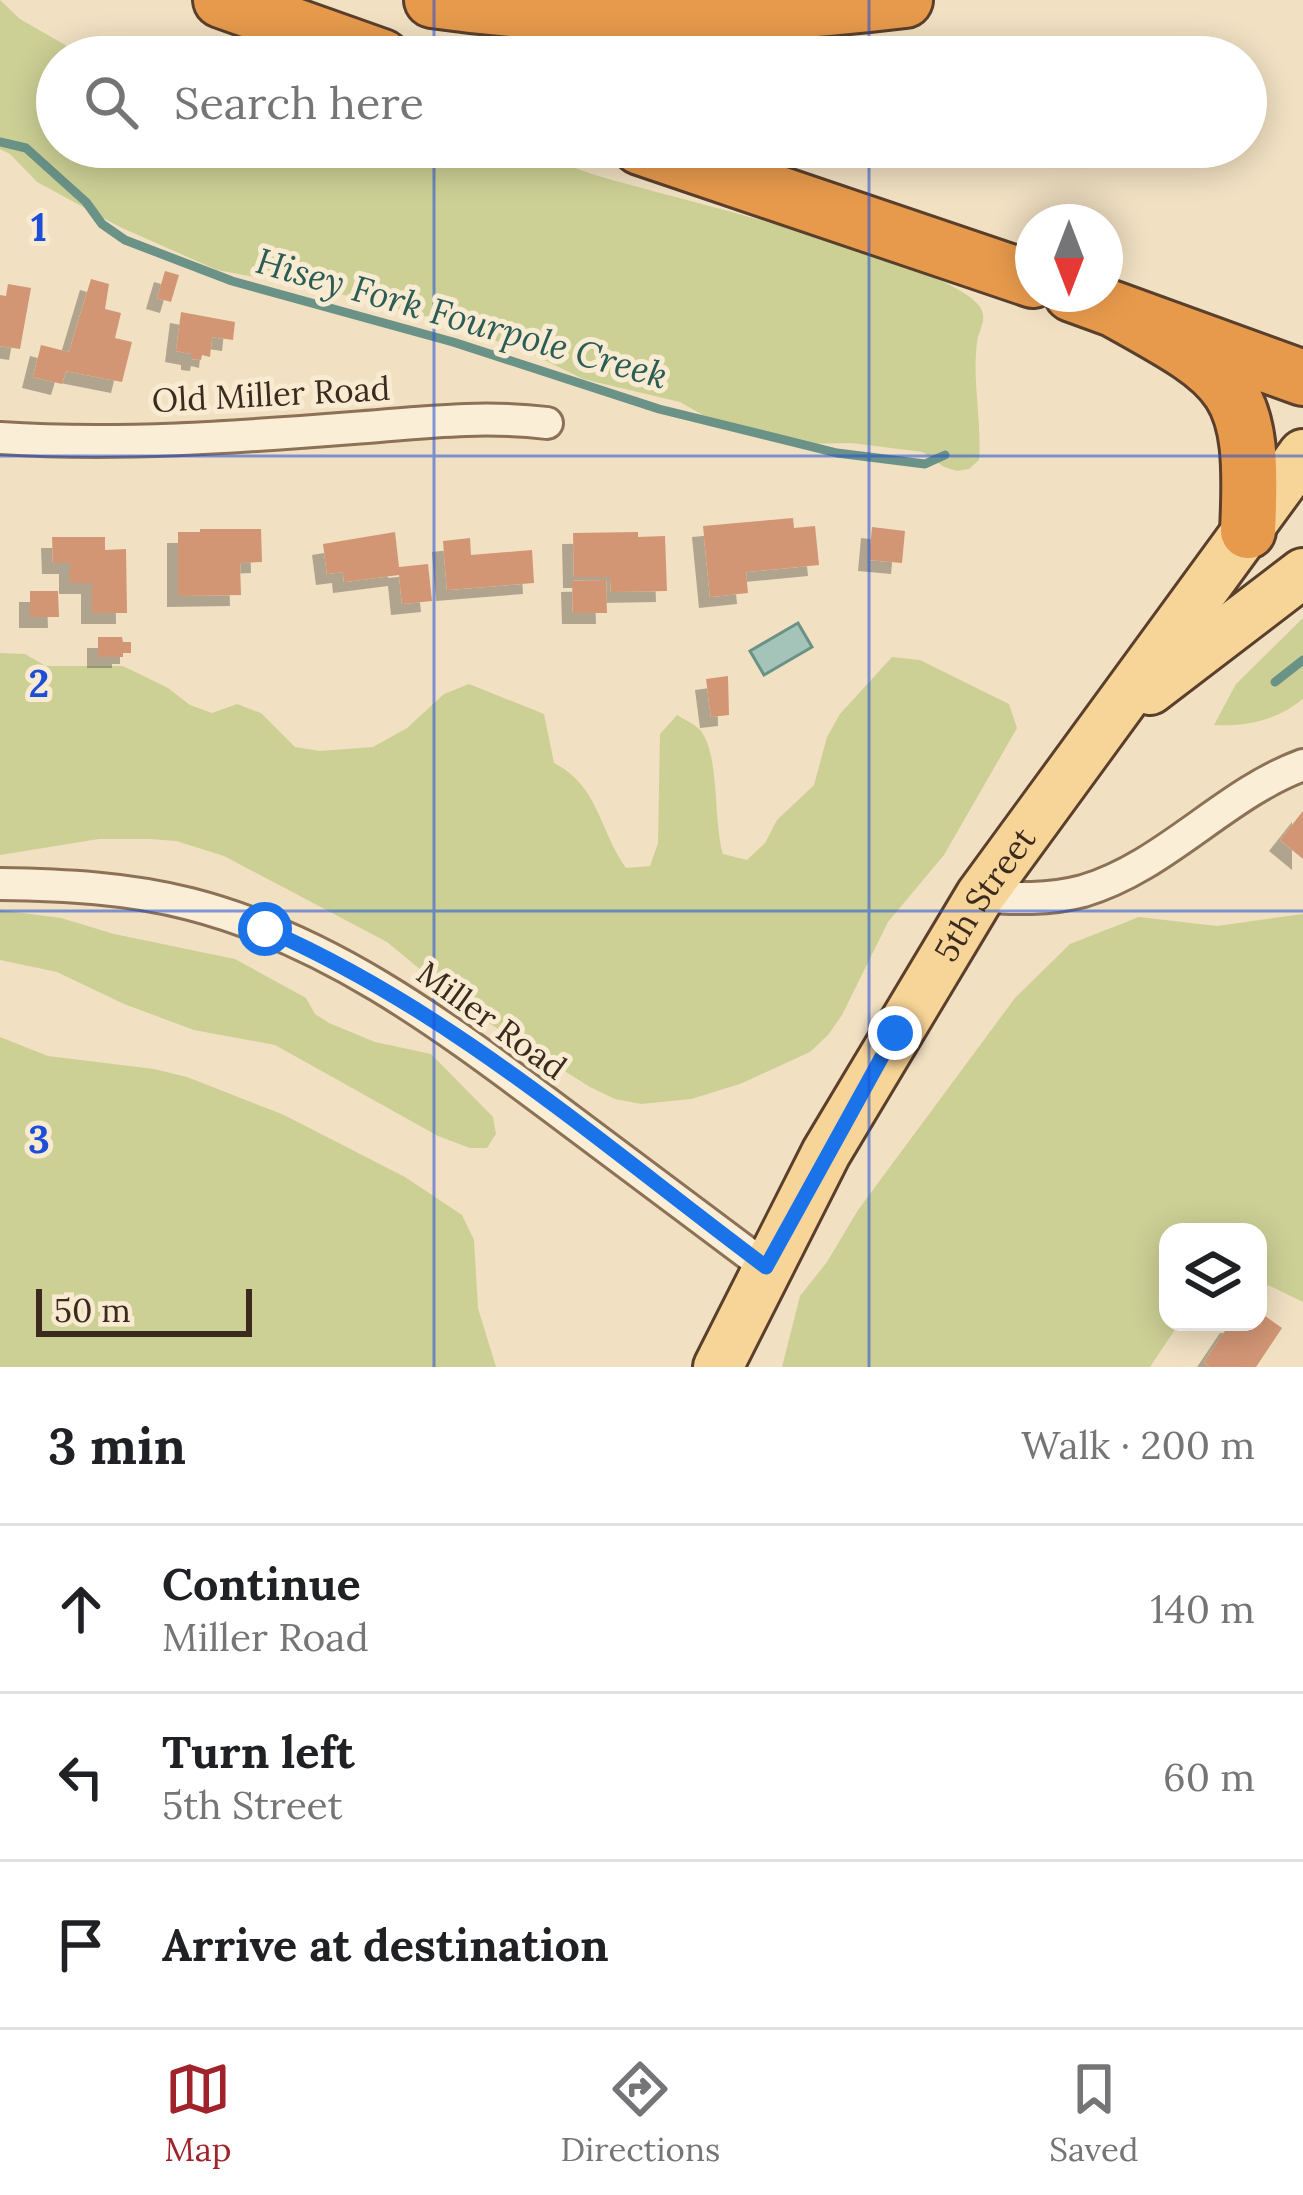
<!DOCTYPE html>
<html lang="en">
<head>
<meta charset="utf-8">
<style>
  :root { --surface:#fff; --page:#f2f2f2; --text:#202124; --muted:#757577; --line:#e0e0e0; --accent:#a0232b }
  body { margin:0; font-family:Lora,serif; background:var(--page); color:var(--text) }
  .controls { position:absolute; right:36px; bottom:36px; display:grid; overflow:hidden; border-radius:24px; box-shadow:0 6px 30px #0003 }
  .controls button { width:108px; height:108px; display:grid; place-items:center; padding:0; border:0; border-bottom:3px solid var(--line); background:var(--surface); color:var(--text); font:60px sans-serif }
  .compass { position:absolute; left:1015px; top:204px; width:108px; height:108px; border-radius:50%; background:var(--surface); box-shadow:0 6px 30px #0003; rotate:180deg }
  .scale { position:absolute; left:36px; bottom:30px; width:216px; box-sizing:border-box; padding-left:12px; border:6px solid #3b2a1d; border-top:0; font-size:33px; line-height:42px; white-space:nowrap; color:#3b2a1d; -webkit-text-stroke:9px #f8ebd2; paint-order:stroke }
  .stop { position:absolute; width:36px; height:36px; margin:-27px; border:9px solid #1a73e8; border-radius:50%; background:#fff }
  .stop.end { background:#1a73e8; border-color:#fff; box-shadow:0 3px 12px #0008 }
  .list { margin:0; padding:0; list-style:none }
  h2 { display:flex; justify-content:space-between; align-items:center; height:156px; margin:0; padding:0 48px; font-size:51px }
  h2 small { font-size:39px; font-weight:400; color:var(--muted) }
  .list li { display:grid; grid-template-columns:78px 1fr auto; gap:36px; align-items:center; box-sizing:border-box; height:168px; padding:0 48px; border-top:3px solid var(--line) }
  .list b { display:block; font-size:45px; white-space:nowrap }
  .list p { margin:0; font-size:39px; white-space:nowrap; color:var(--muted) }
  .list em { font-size:39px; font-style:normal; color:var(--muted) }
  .icon { flex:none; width:66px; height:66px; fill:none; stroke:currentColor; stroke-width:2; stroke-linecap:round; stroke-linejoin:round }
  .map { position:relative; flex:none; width:1303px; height:1367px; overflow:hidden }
  .search { position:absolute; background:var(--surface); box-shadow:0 6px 30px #0003; left:36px; right:36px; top:36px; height:132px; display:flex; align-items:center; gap:30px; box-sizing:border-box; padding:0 42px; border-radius:66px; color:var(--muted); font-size:45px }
  .sheet { height:660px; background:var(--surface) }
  nav { display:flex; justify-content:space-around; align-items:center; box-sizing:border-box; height:168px; border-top:3px solid var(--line); background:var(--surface); font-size:33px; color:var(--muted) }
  nav a { display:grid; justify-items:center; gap:6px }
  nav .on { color:var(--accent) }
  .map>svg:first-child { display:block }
</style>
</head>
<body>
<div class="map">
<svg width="1303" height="1367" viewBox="0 0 1303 1367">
  <defs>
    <filter id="shadow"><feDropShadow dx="-11" dy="11" stdDeviation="0" flood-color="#0004"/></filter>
  </defs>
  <rect width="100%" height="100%" fill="#f1e0c2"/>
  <path fill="#cdd095" d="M 0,0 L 20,19 L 86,57 L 57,57 L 57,147 L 516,147 C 546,155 573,169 602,177 C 665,196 952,263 980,307 C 988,319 979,329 977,342 C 972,381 982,421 979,460 L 969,469 L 957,471 L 944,467 L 923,452 L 851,443 L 797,444 L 729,430 L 680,402 L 583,379 L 528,352 L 422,315 L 329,291 L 217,270 L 120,227 L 37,182 L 10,154 L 0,149 Z
    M 1303,618 L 1303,699 C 1277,720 1247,727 1214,725 L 1236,684 Z
    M 0,653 L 25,654 L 46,666 L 123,666 L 168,688 L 190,705 L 212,713 L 237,704 L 261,713 L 295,747 L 320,751 L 373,747 L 407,728 L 444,694 L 469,684 L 544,714 L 554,763 C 599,786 599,830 626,868 L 650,866 L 658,843 L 660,734 L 677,715 C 685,720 695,724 701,731 C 720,757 713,820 723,854 L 747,860 L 765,843 L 777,820 L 814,785 L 827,737 L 840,714 L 892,657 L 920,660 L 1009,704 L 1017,728 L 944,855 L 888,922 L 842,1015 L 828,1035 L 810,1052 L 740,1084 L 691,1099 L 641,1104 L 615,1099 L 590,1087 L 473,1013 L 387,942 L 224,856 L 176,841 L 150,839 L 99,839 L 0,855 Z
    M 0,910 L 61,918 L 114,934 L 235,959 L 306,998 L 315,1014 L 329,1023 L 375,1042 L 431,1054 L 493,1117 L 496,1134 L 487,1148 L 470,1148 L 438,1136 L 275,1045 L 194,1030 L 124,1004 L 57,972 L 0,960 Z
    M 1303,914 L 1303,1302 L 1270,1286 L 1258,1284 L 1258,1232 L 1168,1232 L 1168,1322 L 1180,1322 L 1150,1367 L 782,1367 L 800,1296 L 827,1262 L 858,1210 L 1015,998 L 1070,944 L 1139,917 L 1217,926 Z
    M 0,1037 L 48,1056 L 154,1069 L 187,1077 L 284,1115 L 405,1177 L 462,1215 L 474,1240 L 478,1308 L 496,1367 L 0,1367 Z"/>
  <path fill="#a4c3b9" stroke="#6a9286" stroke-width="3" d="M 798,623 L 812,647 L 764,675 L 750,651 Z"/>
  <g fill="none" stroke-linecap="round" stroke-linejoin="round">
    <path stroke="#6a9286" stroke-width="9" d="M 0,142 L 26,148 L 86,202 L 102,224 L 125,240 L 232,281 L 453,342 L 659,409 L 837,453 L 925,464 L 945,455
      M 1275,682 L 1303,660"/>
  </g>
  <path fill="#d29675" filter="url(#shadow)" d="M 165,271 L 179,275 L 171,302 L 157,298 Z
    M 91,279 L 109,284 L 105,309 L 121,313 L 115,338 L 132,342 L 122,382 L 66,371 L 62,384 L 33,377 L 41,345 L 69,352 Z
    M 8,284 L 31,288 L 20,349 L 0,346 L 0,295 L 6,296 Z
    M 181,312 L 235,322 L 233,340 L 212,337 L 210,357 L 202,355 L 201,360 L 192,359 L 192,354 L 176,351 Z
    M 793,518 L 794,528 L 815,526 L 819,565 L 746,572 L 748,593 L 710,597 L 703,526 Z
    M 872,527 L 905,531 L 902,563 L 869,560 Z
    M 200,529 L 261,529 L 262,562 L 240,563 L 241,595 L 178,596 L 178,532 L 200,532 Z
    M 395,532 L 399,567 L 428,564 L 432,601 L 402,604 L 399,575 L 344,582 L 343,572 L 327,574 L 323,544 Z
    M 638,532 L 638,537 L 665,536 L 667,591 L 611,592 L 610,577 L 574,577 L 573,533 Z
    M 52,537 L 105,537 L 105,550 L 126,549 L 127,613 L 92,613 L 92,583 L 70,583 L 70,563 L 53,563 Z
    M 470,538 L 471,555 L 532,550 L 534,583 L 447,590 L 443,541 Z
    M 606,580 L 607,613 L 573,613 L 572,581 Z
    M 30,591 L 58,591 L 59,617 L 30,617 Z
    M 98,637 L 122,637 L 123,642 L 131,642 L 131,653 L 123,653 L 123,657 L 98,657 Z
    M 728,676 L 729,715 L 711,717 L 706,679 Z
    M 1303,811 L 1303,859 L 1280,840 Z
    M 1258,1311 L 1282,1328 L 1256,1367 L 1210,1367 L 1204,1362 L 1231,1322 L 1258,1322 Z"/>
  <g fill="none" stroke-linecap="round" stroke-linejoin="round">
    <g stroke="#8c7157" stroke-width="36">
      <path id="minor" d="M 0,438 C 116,446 237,437 353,428 C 419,423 480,415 547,423
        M 0,884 C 64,885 128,888 190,904 C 326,939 436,1020 547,1103 C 620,1157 693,1212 766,1267
        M 980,896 C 1015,899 1049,900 1083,891 C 1165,867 1224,794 1303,765"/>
    </g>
    <g stroke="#5a3f2c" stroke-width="54">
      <g id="primary">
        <path d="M 1150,690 L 1303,573"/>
        <path id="s1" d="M 718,1367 L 826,1153 L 980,896 L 1303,454"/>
      </g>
    </g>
    <g stroke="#5a3f2c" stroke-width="60">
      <path id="motorway" d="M 221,0 L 382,57
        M 432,0 C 588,22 749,19 905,0
        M 640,147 L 1033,280
        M 1072,294 L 1303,378
        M 1117,311 C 1238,378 1255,388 1248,531"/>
    </g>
    <use href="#minor" stroke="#fbeed6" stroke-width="30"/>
    <use href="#primary" stroke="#f7d497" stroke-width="48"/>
    <use href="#motorway" stroke="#e79a4c" stroke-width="54"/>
  </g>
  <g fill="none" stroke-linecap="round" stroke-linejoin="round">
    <path stroke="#1a73e8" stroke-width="15" d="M 265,929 C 451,1010 605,1147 766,1267 L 895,1033"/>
  </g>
  <path fill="none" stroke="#1d4ed8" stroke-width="3" stroke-opacity="0.55" d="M 434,0 L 434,57M 869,0 L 869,57M 434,147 L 434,1367M 869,147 L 869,1367M 0,456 L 1303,456M 0,911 L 1303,911"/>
  <g text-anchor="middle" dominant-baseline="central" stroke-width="10" stroke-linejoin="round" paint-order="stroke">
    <g font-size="33" fill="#3b2a1d" stroke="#f8ebd2">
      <text transform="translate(271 394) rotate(-3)">Old Miller Road</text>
      <text stroke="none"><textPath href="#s1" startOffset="543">5th Street</textPath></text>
      <text transform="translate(492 1020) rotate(36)">Miller Road</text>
    </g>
    <g font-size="36" font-style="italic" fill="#2b5c56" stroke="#f8ebd2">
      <text transform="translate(462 318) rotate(16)">Hisey Fork Fourpole Creek</text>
    </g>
  </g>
  <g font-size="39" text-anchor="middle" font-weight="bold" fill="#1d4ed8" stroke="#f8ebd2" stroke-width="10" stroke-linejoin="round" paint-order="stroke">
    <text x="39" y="241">1</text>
    <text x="39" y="697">2</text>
    <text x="39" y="1153">3</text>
  </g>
</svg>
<div class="controls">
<button><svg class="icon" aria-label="layers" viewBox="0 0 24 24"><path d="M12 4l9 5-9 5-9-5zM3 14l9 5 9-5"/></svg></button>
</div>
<svg class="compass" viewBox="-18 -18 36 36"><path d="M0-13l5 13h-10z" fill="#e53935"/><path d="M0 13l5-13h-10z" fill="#757577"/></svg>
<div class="scale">50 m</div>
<div class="stop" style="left:265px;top:929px"></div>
<div class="stop end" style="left:895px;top:1033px"></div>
<div class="search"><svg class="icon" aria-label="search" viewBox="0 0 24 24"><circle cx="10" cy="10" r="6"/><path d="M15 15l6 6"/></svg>Search here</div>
</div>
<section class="sheet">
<h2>3 min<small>Walk · 200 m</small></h2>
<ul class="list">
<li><svg class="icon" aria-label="ahead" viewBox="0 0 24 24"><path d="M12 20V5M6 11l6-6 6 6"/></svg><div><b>Continue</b><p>Miller Road</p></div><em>140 m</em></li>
<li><svg class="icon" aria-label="left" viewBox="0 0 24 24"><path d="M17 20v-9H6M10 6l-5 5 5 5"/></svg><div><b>Turn left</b><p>5th Street</p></div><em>60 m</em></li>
<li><svg class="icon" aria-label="arrive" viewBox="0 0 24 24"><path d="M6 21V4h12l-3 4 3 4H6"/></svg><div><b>Arrive at destination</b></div></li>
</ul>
</section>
<nav>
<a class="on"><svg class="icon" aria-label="map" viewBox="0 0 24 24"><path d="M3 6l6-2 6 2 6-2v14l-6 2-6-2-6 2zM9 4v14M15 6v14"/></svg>Map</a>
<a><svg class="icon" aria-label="directions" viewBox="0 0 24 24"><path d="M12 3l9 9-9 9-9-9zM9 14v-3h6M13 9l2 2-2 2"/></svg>Directions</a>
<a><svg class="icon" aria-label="saved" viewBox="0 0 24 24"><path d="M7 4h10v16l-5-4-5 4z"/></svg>Saved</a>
</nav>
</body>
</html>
